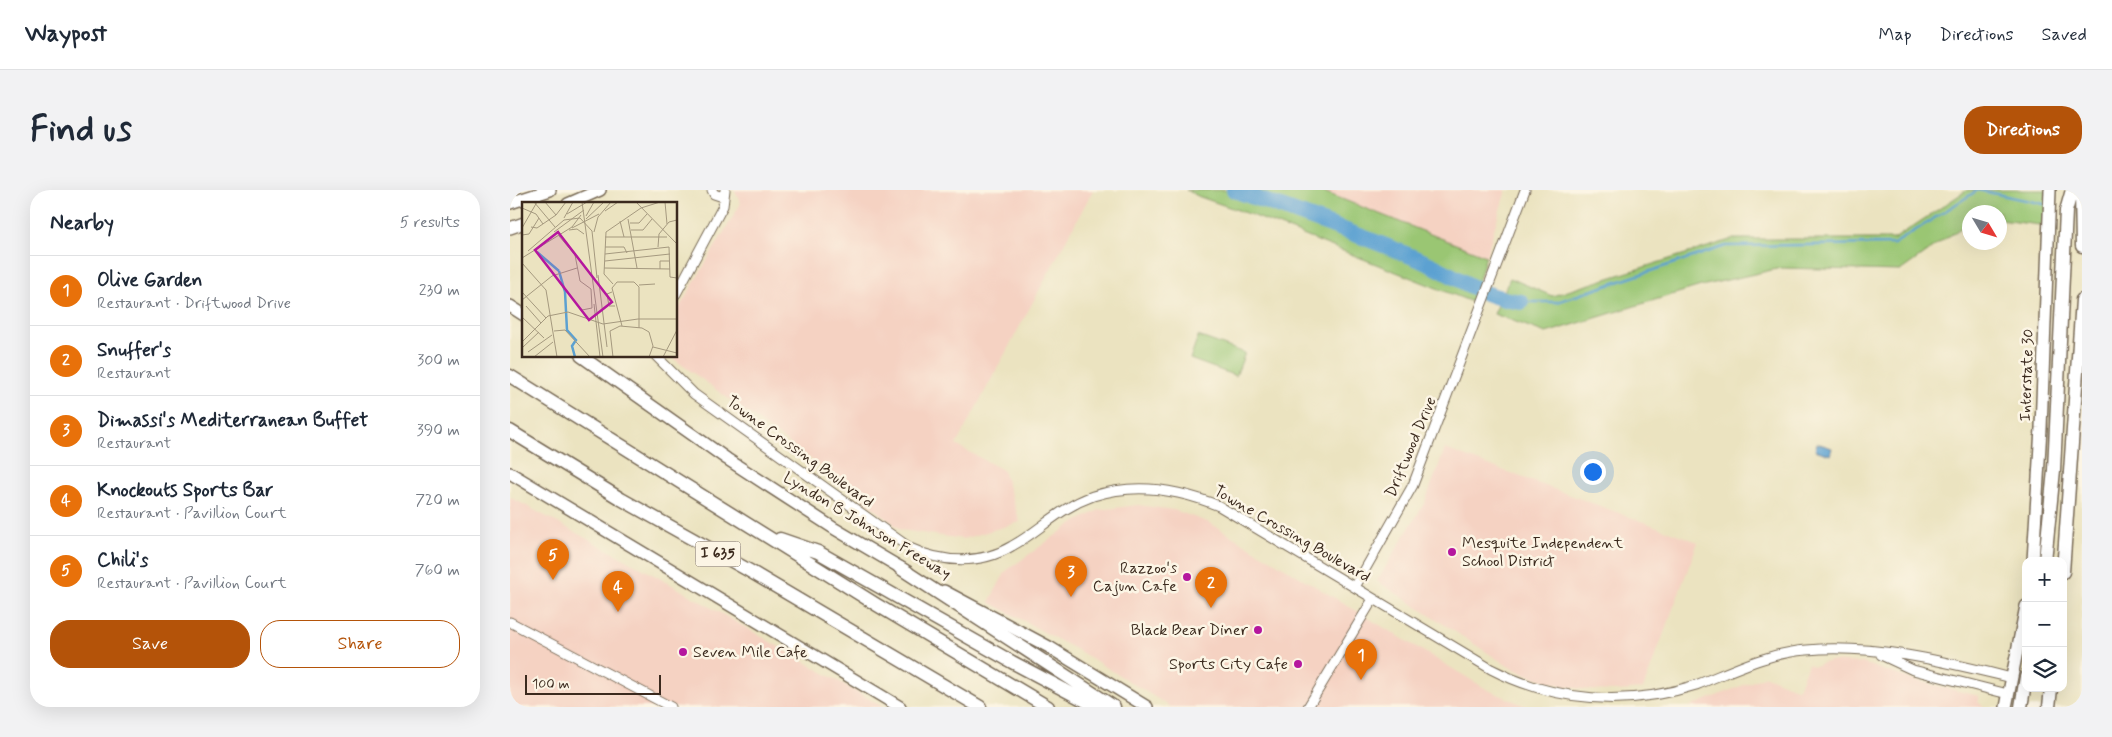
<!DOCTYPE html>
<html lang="en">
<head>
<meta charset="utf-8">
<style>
  :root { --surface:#fff; --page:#f2f2f3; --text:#1f2937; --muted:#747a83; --line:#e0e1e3; --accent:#b45309 }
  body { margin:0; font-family:Mynerve,sans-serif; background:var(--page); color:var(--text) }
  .controls { position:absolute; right:15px; bottom:15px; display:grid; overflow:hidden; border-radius:10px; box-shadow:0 5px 20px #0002 }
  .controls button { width:45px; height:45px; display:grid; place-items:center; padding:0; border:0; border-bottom:1px solid var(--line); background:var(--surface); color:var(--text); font:25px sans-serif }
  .compass { position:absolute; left:1452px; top:15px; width:45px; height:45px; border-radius:50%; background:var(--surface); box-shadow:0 5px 20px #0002; rotate:128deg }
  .scale { position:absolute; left:15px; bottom:12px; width:136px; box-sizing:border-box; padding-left:5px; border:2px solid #3b2a1e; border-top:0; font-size:14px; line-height:18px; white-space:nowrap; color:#3b2a1e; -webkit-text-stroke:4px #fcf5e5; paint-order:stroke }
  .you { position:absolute; left:1082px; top:281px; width:18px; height:18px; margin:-12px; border:4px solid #fff; border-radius:50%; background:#1a73e8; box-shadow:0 0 0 8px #1a73e833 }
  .badge { display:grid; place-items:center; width:32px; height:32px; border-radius:50%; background:var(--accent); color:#fff; font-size:16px; font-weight:700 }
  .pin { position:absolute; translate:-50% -41px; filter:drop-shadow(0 1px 2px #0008) }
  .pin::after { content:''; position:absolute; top:26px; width:18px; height:15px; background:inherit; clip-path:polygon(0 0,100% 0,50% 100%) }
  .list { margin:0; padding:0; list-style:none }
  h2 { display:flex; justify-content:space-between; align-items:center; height:65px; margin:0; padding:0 20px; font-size:21px }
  h2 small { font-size:16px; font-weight:400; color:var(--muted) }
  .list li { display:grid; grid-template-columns:32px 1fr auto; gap:15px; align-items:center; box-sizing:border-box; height:70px; padding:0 20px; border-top:1px solid var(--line) }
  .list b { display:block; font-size:19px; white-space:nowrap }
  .list p { margin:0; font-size:16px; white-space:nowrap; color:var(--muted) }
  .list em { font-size:16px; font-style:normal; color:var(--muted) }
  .actions { display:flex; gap:10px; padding:15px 20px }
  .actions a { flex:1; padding:11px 0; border:1px solid var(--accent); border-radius:20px; text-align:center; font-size:18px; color:var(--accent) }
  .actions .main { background:var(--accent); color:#fff }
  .icon { flex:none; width:28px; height:28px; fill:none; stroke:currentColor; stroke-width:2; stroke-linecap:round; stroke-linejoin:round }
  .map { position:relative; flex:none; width:1572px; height:517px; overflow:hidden; border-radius:20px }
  header { display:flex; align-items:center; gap:30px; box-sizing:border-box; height:70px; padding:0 25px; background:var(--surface); border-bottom:1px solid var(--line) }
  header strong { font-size:24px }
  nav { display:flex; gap:28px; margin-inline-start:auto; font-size:18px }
  .intro { display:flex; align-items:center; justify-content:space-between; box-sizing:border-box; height:120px; padding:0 30px }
  h1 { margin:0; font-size:35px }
  .button { padding:12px 22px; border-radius:20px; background:var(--accent); color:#fff; font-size:18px; font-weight:700 }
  main { display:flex; gap:30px; padding:0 30px }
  aside { flex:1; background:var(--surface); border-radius:20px; box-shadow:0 5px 20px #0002 }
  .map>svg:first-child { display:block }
</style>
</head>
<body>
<header>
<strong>Waypost</strong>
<nav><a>Map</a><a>Directions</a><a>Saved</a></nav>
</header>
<div class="intro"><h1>Find us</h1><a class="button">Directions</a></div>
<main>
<aside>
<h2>Nearby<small>5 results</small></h2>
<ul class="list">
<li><span class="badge" style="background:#e8710a">1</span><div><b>Olive Garden</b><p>Restaurant · Driftwood Drive</p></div><em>230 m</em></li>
<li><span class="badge" style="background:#e8710a">2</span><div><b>Snuffer's</b><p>Restaurant</p></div><em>300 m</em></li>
<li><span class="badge" style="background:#e8710a">3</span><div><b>Dimassi's Mediterranean Buffet</b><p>Restaurant</p></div><em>390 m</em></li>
<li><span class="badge" style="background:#e8710a">4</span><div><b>Knockouts Sports Bar</b><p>Restaurant · Pavillion Court</p></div><em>720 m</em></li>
<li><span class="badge" style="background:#e8710a">5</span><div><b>Chili's</b><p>Restaurant · Pavillion Court</p></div><em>760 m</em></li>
</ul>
<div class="actions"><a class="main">Save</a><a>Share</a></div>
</aside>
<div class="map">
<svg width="1572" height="517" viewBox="0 0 1572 517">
  <rect width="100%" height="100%" fill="#fcf5e5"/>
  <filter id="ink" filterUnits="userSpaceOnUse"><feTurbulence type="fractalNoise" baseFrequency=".02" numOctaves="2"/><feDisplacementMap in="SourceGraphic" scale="10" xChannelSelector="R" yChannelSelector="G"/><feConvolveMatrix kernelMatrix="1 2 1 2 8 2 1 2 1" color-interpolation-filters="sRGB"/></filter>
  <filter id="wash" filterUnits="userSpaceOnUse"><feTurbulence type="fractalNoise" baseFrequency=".0096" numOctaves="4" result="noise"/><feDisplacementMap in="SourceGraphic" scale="20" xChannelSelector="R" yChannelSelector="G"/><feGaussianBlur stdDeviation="1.12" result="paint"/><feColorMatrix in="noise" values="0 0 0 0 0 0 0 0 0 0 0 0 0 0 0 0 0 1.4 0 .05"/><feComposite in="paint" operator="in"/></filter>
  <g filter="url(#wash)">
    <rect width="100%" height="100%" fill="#ebe3c0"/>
    <path fill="#f5d2c2" d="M 224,0 L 583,0 L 446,255 L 493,280 L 510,332 L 453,349 L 391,340 L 317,281 L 160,166 L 166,166 L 166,123 L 231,13 Z
      M 809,0 L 996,0 L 976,66 Z
      M 935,259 L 1188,352 L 1133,499 L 1107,501 L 1079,500 L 1053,496 L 1026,488 L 1001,478 L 867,391 L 915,312 Z
      M 0,307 L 155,391 L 373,517 L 0,517 Z
      M 628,315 L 664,320 L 700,333 L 978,500 L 1018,517 L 661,517 L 576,465 L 479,412 L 496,381 L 560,335 L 589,320 Z
      M 1320,471 L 1352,473 L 1403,490 L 1469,506 L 1468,512 L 1474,517 L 1179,517 L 1256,486 L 1288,499 L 1298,474 L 1304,476 Z"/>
    <path fill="#9ac673" stroke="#6a7848" d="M 676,0 L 809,0 L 976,66 L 962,112 L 742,25 L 690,7 Z
      M 1457,0 L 1540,0 L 1538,36 L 1490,30 L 1490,22 L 1460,22 L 1459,32 L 1390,81 L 1271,78 L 1191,96 L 1036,143 L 984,124 L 1000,88 L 1042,106 L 1223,49 L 1384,49 Z
      M 688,146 L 735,163 L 726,186 L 680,169 Z"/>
    <path fill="#5ca1d1" stroke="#4c6678" d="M 1307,253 L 1322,258 L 1320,265 L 1305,260 Z"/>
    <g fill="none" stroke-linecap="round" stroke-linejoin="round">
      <path stroke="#5ca1d1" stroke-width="2.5" d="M 1011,112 L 1047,112 L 1216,56 L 1384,54 L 1468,0 L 1534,14"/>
      <path stroke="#5ca1d1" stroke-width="16" d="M 724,0 C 786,23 849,44 910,70 C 950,86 965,106 1011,112"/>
    </g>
  </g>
  <g filter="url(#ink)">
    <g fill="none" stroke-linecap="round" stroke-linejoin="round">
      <g stroke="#796b57" stroke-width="11">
        <path id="minor" d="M 202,0 L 204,4 L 213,7
          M 166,104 L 213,16 L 215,0
          M 146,166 L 184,204 L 400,358 C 432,373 471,375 502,356 C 531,340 549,318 583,306 C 626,292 668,299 709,316 L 981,479 C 1045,512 1117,517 1186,495 C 1222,481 1257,463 1297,460 C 1366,454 1436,472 1502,488
          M 845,397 L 903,295 L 1015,0
          M 0,432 L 161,517
          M 1371,465 L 1403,480 L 1498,504
          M 798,517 L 863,409"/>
      </g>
      <g stroke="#796b57" stroke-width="14">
        <path id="major" d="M 0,13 L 40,0
          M 58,14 L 90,0
          M 0,38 L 14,33
          M 0,116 L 14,125
          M 71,166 L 217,269 L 325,339 L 398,382
          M 0,283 L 390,517
          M 1523,371 L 1531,238 L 1540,0
          M 434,401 L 539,457 L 637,517
          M 1496,517 L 1516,416"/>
      </g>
      <g stroke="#796b57" stroke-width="15">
        <path id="highway" d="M 1571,0 L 1572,56
          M 0,186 L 367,415 L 538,517
          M 0,241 L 111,309 L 238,380 L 470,517
          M 270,349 L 308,362 L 502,472 L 587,517
          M 1535,371 L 1544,280 L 1556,21 L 1562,0
          M 390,378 L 604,517
          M 1553,382 L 1572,110
          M 1511,517 L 1516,487
          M 1539,517 L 1541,498"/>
      </g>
      <use href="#minor" stroke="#fff" stroke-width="9"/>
      <use href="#major" stroke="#fff" stroke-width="11"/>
      <use href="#highway" stroke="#fff" stroke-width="12"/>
    </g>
  </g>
  <g fill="#b5179e" stroke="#fcf5e5" stroke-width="2">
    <circle cx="942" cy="362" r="5"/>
    <circle cx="677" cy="387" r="5"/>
    <circle cx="748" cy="440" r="5"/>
    <circle cx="173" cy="462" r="5"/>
    <circle cx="788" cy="474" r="5"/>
  </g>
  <g text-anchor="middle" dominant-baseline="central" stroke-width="5" stroke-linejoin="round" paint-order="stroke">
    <rect fill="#fcf5e5" stroke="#75675a" stroke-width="1" x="185.5" y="351.5" width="45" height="25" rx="4"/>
    <g font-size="15" font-weight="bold" fill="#3b2a1e">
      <text x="208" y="364">I 635</text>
    </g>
    <g font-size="16" fill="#3b2a1e" stroke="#fcf5e5">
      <text transform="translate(1517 185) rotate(-88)">Interstate 30</text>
      <text transform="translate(901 257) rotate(-67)">Driftwood Drive</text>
      <text transform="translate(290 262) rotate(36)">Towne Crossing Boulevard</text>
      <text transform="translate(357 336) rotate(31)">Lyndon B Johnson Freeway</text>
      <text transform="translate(782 344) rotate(30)">Towne Crossing Boulevard</text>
    </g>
    <g font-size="16" fill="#3b2a1e" stroke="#fcf5e5" text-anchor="end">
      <text x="952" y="353" text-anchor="start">Mesquite Independent<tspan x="952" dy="18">School District</tspan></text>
      <text x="667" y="378">Razzoo's<tspan x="667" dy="18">Cajun Cafe</tspan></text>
      <text x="738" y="440">Black Bear Diner</text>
      <text x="183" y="462" text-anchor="start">Seven Mile Cafe</text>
      <text x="778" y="474">Sports City Cafe</text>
    </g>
  </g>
  <g transform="translate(12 12)">
    <rect width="155" height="155" fill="#ebe3c0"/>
    <path fill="none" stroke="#5ca1d1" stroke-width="2.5" d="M 15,50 L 37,69M 37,69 L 43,90 L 45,128 L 54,138 L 50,144 L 53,155"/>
    <path fill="none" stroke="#a5997f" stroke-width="1" d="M 12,0 L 33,25M 23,0 L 34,13M 60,0 L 81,155M 114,0 L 155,42M 143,0 L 145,22M 0,6 L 14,12 L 21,22M 119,6 L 138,0M 83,9 L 96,0M 45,12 L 65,0M 64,14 L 72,0M 42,16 L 51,0M 64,17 L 82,0M 106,17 L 115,66M 98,19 L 102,35M 108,21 L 117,21 L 125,12M 9,25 L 15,26 L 34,13 L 44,0M 0,26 L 15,0M 50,26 L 77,12M 47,28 L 55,27 L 62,32M 109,28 L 121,28 L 130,17M 32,30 L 62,8M 72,30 L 76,15 L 89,0M 0,33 L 7,32 L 17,16M 37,34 L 53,53 L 58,79 L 69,87 L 70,106 L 60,108M 83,35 L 145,35M 83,45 L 102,45 L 105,51M 136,45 L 137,32 L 147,20 L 155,18M 6,49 L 42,18 L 58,16 L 70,29 L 75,76M 83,52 L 147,45 L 148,75 L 155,76M 0,56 L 50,25 L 59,13M 83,59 L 148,52M 0,61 L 24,88 L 35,155M 82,66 L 148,67M 138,67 L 138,59 L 148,59M 76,73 L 85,145M 91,82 L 82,72 L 84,30 L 119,6M 117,83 L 133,82M 0,90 L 24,116M 90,90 L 85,92 L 87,104 L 93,104M 0,98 L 30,74 L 55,66M 72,102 L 78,155M 4,104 L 19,121M 0,115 L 22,136M 100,124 L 90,86 L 95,80 L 112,80 L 117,85 L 117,126M 32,129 L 43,128 L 68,155M 0,140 L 26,114 L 46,110 L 81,122 L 116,117 L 155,117M 1,145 L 17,130M 131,145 L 155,151M 6,150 L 30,133M 12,155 L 31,140M 91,155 L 88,129 L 98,124 L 120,126 L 127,130 L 131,144 L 127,155M 141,155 L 155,128"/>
    <path fill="#b5179e" fill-opacity="0.15" stroke="#b5179e" stroke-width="2.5" d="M 36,30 L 90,100 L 67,118 L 13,48 Z"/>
    <rect width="155" height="155" fill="none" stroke="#3b2a1e" stroke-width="2.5"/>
  </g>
</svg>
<div class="controls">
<button>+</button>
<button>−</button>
<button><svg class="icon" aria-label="layers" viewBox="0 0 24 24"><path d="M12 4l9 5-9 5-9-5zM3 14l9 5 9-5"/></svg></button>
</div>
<svg class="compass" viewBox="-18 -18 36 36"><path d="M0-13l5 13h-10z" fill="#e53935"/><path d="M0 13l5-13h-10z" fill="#747a83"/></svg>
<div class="scale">100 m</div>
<div class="you"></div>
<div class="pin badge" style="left:851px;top:490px;background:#e8710a">1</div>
<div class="pin badge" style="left:701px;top:418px;background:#e8710a">2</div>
<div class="pin badge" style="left:561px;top:407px;background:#e8710a">3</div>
<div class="pin badge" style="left:108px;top:422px;background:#e8710a">4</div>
<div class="pin badge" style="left:43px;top:390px;background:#e8710a">5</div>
</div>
</main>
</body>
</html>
